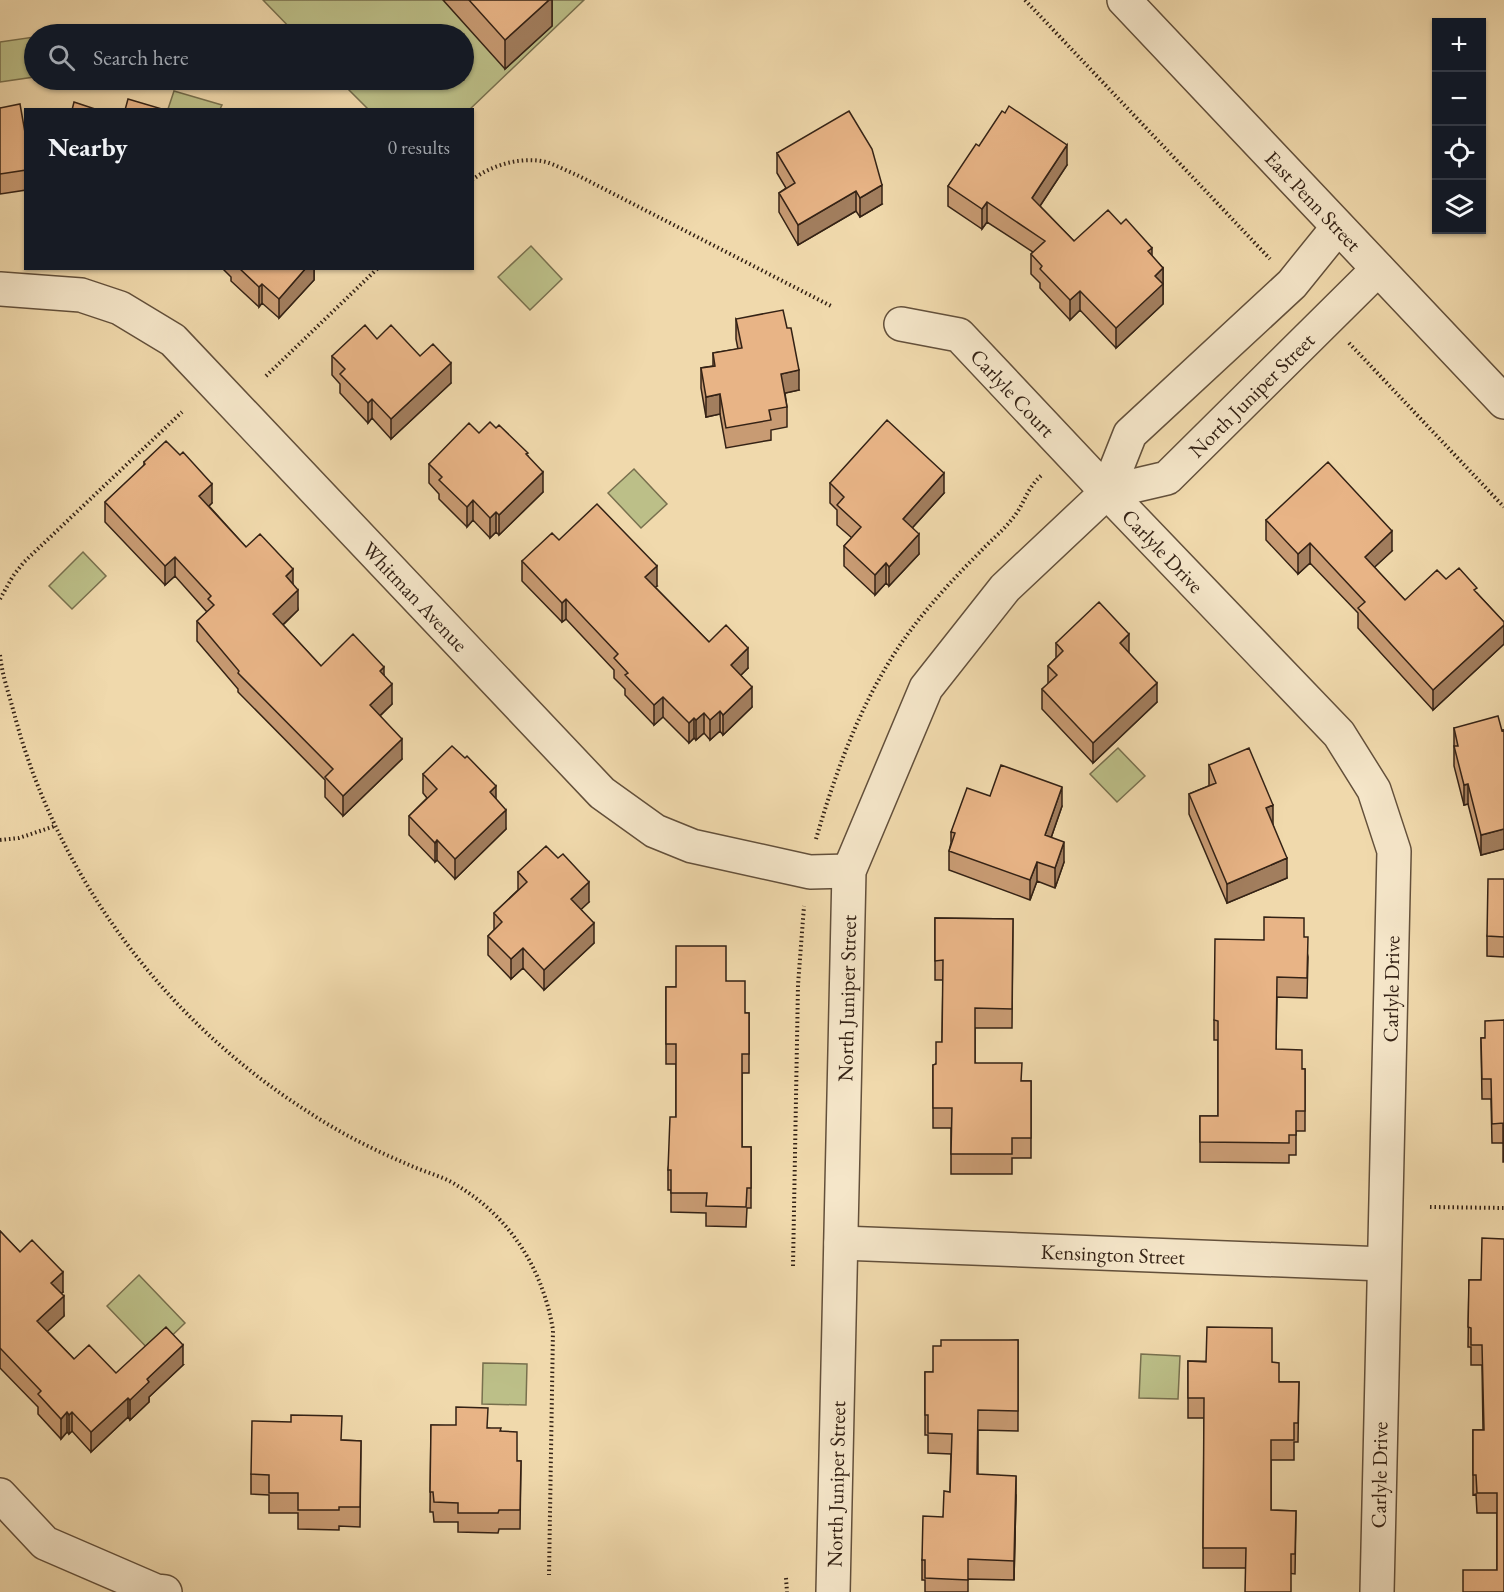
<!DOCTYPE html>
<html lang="en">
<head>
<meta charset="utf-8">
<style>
  :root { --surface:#171b24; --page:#242831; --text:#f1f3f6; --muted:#9ea1a6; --line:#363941 }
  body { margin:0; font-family:"EB Garamond",serif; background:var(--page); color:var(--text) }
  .controls { position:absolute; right:18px; top:18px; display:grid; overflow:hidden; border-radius:0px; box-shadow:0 2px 4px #0004 }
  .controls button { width:54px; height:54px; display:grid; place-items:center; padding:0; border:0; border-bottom:2px solid var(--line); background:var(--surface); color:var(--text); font:30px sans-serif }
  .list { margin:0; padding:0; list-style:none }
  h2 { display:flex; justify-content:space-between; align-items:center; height:78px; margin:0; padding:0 24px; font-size:26px }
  h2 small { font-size:20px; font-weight:400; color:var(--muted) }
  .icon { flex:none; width:33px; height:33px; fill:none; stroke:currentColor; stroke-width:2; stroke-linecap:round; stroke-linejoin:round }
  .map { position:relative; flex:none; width:1504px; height:1592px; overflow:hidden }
  .search { position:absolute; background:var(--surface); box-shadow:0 2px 4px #0004; left:24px; top:24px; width:450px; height:66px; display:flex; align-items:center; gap:15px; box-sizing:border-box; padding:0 21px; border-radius:33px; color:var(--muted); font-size:22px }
  .panel { position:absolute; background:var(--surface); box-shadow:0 2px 4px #0004; left:24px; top:108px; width:450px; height:162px; border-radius:0px }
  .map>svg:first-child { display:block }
</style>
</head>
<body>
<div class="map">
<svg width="1504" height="1592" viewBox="0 0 1504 1592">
  <rect width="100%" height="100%" fill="#f0d9ac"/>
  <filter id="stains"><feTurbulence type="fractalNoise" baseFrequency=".00333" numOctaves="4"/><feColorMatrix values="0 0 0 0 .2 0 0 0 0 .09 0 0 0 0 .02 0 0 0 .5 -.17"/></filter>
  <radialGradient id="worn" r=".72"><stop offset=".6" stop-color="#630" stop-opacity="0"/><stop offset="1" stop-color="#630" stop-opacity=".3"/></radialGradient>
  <path fill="#bcbf88" stroke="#78704e" stroke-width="1.5" d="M 263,0 L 584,0 L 469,110 L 368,109 L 339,80 L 464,80 L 464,34 L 296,34 Z
    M 34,37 L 34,77 L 0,82 L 0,42 Z
    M 174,91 L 222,105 L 220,109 L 168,109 Z
    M 531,246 L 562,279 L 530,310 L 498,277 Z
    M 634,469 L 667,504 L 641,528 L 608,493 Z
    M 83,552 L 106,576 L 72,609 L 49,586 Z
    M 1118,748 L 1145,776 L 1117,802 L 1090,774 Z
    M 139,1275 L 185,1323 L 153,1354 L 107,1306 Z
    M 1141,1354 L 1180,1356 L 1178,1399 L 1139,1398 Z
    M 483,1363 L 527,1364 L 526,1405 L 482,1404 Z"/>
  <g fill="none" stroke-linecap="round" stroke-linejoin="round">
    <g stroke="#63503b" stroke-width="36">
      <g id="minor">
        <path id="s1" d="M 0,289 L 81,295 L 120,308 L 173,340 L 602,793 L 655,831 L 692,846 L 810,872 L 849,871"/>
        <path id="s2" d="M 901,324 L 959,335 L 1107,492 L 1339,734 L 1374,790 L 1394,851 L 1377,1592"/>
        <path id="s3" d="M 1107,492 L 1167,478 L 1378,269"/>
        <path id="s4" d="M 841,1243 L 1384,1264"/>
        <path d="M 0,1495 L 45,1543 L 156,1591 L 165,1592"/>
        <path id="s5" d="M 833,1592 L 849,871 L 926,688 L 1005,588 L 1107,492 L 1130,434 L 1292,284 L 1338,227"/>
      </g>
    </g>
    <g stroke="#63503b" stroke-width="36">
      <g id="tertiary">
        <path id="s6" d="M 1124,0 L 1504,402"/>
      </g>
    </g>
    <path stroke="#342215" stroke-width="4" stroke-dasharray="1.5 3" stroke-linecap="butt" d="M 1025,0 L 1270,259
      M 472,180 C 491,165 522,156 546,162 C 556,165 567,171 577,175 L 831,306
      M 1349,343 L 1504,507
      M 266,376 L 378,268
      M 0,599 L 13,576 L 24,562 L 182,412
      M 0,655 C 2,675 9,694 14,713 C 57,877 167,1023 310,1113 C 340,1133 374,1150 407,1164 C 424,1172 443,1176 458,1186 C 511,1218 543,1270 553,1330 L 549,1575
      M 816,839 C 837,767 864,693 910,631 C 931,603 955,577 980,552 C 990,541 1003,531 1012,519 C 1025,504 1026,488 1043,474
      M 0,840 L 19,838 L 55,826
      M 1430,1207 L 1504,1208
      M 793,1266 L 798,985 L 804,906
      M 786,1578 L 787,1592"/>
    <use href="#minor" stroke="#f5e6c9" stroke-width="33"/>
    <use href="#tertiary" stroke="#f5e6c9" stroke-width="33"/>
  </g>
  <path fill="#c89b73" stroke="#342215" stroke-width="1.5" d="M 443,0 L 552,0 L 552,26 L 505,69 Z
    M 0,108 L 26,138 L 26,190 L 0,194 Z
    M 979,146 L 1067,165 L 1040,206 L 1074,241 L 1121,224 L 1163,268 L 1163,304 L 1116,348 L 1080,310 L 1070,320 L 1040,288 L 1040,283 L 1031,274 L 1031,254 L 1033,252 L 987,222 L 982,229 L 948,206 L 948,186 Z
    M 777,153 L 882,204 L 860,217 L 856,211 L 798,245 L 779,212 L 779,193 L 786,188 L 777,173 Z
    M 222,268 L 314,268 L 314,280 L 279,318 L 262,303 L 259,307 L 231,281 L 231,277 Z
    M 736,319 L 799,390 L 785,393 L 787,407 L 787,427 L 771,430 L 771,440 L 726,448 L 720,414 L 706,417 L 701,388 L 701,368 L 713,366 L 713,353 L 738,349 L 736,339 Z
    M 377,339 L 420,356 L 451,383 L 391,439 L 372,418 L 368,423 L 340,393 L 340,384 L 332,375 L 332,356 Z
    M 496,428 L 528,456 L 543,492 L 499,535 L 496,532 L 490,538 L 473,520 L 467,527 L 439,499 L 439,494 L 429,483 L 429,464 L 479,433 Z
    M 144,462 L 212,503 L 209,506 L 246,547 L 293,584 L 298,610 L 283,625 L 321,666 L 384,675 L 392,704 L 380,716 L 402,759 L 343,816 L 325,797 L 325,780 L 238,692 L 238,689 L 197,641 L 197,621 L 207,612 L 175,576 L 165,585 L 105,522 L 105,502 L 144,466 Z
    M 830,483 L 944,493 L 912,528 L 919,554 L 889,586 L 886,583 L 875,595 L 844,566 L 844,546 L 852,538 L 837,525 L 837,510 L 830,503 Z
    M 1266,520 L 1392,551 L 1374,567 L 1405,600 L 1446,579 L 1477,593 L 1504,622 L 1504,644 L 1433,710 L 1358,628 L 1358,613 L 1310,563 L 1298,574 L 1266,540 Z
    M 559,540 L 657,586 L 655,587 L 709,642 L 748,668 L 741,675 L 752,707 L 723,735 L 720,731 L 710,740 L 704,733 L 696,740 L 694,738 L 689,743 L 663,717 L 654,725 L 625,695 L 625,689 L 614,678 L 614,670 L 566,619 L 562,622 L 522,581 L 522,561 Z
    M 1056,643 L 1129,653 L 1157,702 L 1093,763 L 1042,709 L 1042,689 L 1048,684 L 1048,666 L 1056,658 Z
    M 1454,728 L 1504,730 L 1504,849 L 1481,855 L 1468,804 L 1464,805 L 1454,766 Z
    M 1209,765 L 1273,825 L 1287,878 L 1227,903 L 1189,814 L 1189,794 L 1209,786 Z
    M 423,774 L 496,799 L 506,829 L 455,879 L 437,860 L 435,862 L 409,835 L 409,816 L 427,798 L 423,793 Z
    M 990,796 L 1062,806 L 1051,838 L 1064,862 L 1055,888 L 1037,881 L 1030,900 L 949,870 L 949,851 L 951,843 L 951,832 Z
    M 518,872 L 589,902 L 581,909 L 594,943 L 544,990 L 523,968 L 511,979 L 488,955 L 488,936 L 494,930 L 494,913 L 518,890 Z
    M 1504,879 L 1504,957 L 1487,956 L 1487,936 Z
    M 935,918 L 1013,919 L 1012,1028 L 975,1028 L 975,1063 L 1022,1081 L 1031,1081 L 1031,1158 L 1012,1158 L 1012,1174 L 951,1174 L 951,1128 L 933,1128 L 933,1065 L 936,1064 L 942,1042 L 943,980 L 935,980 Z
    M 1304,937 L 1308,957 L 1307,998 L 1277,997 L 1276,1049 L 1302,1069 L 1305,1069 L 1305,1131 L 1296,1131 L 1296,1155 L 1289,1155 L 1289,1163 L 1200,1162 L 1200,1116 L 1218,1116 L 1218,1040 L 1214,1040 L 1214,1020 L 1264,940 Z
    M 726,981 L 745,1013 L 749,1013 L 749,1073 L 742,1073 L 742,1147 L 751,1147 L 751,1208 L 747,1208 L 746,1227 L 706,1226 L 706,1213 L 671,1212 L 671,1190 L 668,1190 L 668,1170 L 676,1117 L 676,1064 L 666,1064 L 666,987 L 676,987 Z
    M 1504,1020 L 1504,1162 L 1503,1162 L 1503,1143 L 1492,1143 L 1491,1099 L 1482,1099 L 1481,1038 L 1485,1038 Z
    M 0,1231 L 20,1252 L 63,1292 L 61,1293 L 64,1316 L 47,1331 L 74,1359 L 116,1373 L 183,1365 L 149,1397 L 149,1402 L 130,1420 L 128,1417 L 91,1452 L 72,1431 L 69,1434 L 67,1432 L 61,1439 L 38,1414 L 38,1407 L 0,1368 Z
    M 1504,1239 L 1497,1570 L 1497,1513 L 1477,1513 L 1476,1494 L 1473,1495 L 1473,1430 L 1483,1430 L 1482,1365 L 1471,1365 L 1471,1347 L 1468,1347 L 1469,1280 L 1481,1280 Z
    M 1018,1340 L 1018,1431 L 978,1430 L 978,1474 L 1016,1495 L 1014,1580 L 968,1579 L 968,1592 L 925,1592 L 925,1580 L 922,1580 L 922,1560 L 943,1517 L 950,1492 L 951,1454 L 928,1453 L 928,1435 L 925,1435 L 925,1372 L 933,1372 L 941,1346 Z
    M 1188,1361 L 1272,1362 L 1279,1382 L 1299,1382 L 1298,1442 L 1294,1442 L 1294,1460 L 1271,1460 L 1271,1510 L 1296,1511 L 1295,1574 L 1245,1568 L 1203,1568 L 1204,1418 L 1188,1418 Z
    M 431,1425 L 488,1428 L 501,1431 L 517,1461 L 521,1461 L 520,1529 L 499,1529 L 498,1533 L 458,1532 L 458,1522 L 434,1522 L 433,1512 L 430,1512 Z
    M 342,1440 L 361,1441 L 360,1527 L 339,1526 L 339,1530 L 298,1529 L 298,1513 L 269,1513 L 269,1495 L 251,1494 L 251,1474 Z"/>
  <path fill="#a27e5e" stroke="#342215" stroke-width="1.5" d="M 549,0 L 552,0 L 552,26 L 505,69 L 505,40 Z
    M 1067,145 L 1067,165 L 1032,218 L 1032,198 Z
    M 882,185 L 882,204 L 860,217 L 860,198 Z
    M 856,191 L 856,211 L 798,245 L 798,225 Z
    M 987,202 L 987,222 L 982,229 L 982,209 Z
    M 1152,248 L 1152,267 L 1148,251 Z
    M 306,268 L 314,268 L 314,280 L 279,318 L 279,299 Z
    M 1163,268 L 1163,304 L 1116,348 L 1116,328 L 1155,276 Z
    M 262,284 L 262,303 L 259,307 L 259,287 Z
    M 1080,291 L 1080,310 L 1070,320 L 1070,300 Z
    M 451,363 L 451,383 L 391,439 L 391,419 Z
    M 799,370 L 799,390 L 781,394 L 781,374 Z
    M 720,394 L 720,414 L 706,417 L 706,397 Z
    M 372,399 L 372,418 L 368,423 L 368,403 Z
    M 543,472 L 543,492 L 499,535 L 499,515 Z
    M 944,473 L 944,493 L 903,538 L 903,519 Z
    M 212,484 L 212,503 L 199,515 L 199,496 Z
    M 473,500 L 473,520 L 467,527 L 467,507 Z
    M 496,512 L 496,532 L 490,538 L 490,518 Z
    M 1392,531 L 1392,551 L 1365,576 L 1365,557 Z
    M 919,534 L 919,554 L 889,586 L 889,567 Z
    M 1310,543 L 1310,563 L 1298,574 L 1298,554 Z
    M 175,557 L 175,576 L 165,585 L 165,566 Z
    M 886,563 L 886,583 L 875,595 L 875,575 Z
    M 657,566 L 657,586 L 645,596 L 645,577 Z
    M 293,569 L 293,589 L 286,576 Z
    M 298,590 L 298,610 L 273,634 L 273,614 Z
    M 566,599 L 566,619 L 562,622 L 562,603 Z
    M 1504,625 L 1504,644 L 1433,710 L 1433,690 Z
    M 1129,634 L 1129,654 L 1120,643 Z
    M 748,648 L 748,668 L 731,685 L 731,665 Z
    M 384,667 L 384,687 L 380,671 Z
    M 1157,683 L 1157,702 L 1093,763 L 1093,743 Z
    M 392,684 L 392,704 L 370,725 L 370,705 Z
    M 752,687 L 752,707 L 723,735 L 723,715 Z
    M 663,697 L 663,717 L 654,725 L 654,705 Z
    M 720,711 L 720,731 L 710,740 L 710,720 Z
    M 704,713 L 704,733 L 696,740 L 696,720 Z
    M 694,718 L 694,738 L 689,743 L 689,723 Z
    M 402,739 L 402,759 L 343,816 L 343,796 Z
    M 1468,784 L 1468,804 L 1464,805 L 1464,785 Z
    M 496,786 L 496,806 L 490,792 Z
    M 1062,787 L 1062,806 L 1045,855 L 1045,835 Z
    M 1273,805 L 1273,825 L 1266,828 L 1266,808 Z
    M 506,810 L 506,829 L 455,879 L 455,859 Z
    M 1504,829 L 1504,849 L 1481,855 L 1481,835 Z
    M 437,840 L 437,860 L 435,862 L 435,843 Z
    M 1064,842 L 1064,862 L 1055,888 L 1055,868 Z
    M 1287,858 L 1287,878 L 1227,903 L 1227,884 Z
    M 1037,862 L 1037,881 L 1030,900 L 1030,880 Z
    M 589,882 L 589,902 L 571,919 L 571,899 Z
    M 594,923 L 594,943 L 544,990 L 544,970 Z
    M 523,948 L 523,968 L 511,979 L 511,959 Z
    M 63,1272 L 63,1292 L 51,1303 L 51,1283 Z
    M 64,1296 L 64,1316 L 37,1341 L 37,1321 Z
    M 183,1345 L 183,1365 L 149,1397 L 149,1402 L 130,1420 L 130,1400 L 147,1379 Z
    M 128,1398 L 128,1417 L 91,1452 L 91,1432 Z
    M 67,1412 L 67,1432 L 61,1439 L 61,1419 Z
    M 72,1412 L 72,1431 L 69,1434 L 69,1415 Z
    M 1016,1476 L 1016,1495 L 1014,1580 L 1014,1561 Z"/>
  <path fill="#e8b486" stroke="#342215" stroke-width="1.5" d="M 469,0 L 549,0 L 505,40 Z
    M 128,99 L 162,109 L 162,110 L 125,110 Z
    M 74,102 L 98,110 L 72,110 Z
    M 20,104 L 26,138 L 26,170 L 0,174 L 0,108 Z
    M 1009,106 L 1067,145 L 1032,198 L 1074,241 L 1108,210 L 1121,224 L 1126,219 L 1152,248 L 1148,251 L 1163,268 L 1155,276 L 1163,284 L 1116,328 L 1080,291 L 1070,300 L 1040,269 L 1042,266 L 1031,254 L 1045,241 L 987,202 L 982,209 L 948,186 L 976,144 L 979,146 L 1002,111 L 1005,113 Z
    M 849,111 L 872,149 L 882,185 L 860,198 L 856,191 L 798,225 L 779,193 L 795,183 L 777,153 Z
    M 239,268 L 306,268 L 279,299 L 262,284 L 259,287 Z
    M 783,310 L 787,328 L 791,328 L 799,370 L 781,374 L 787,407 L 769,410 L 771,420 L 726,428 L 720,394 L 706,397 L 701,368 L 715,366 L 713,353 L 742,348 L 736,319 Z
    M 365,325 L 377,339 L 391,325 L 420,356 L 433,344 L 451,363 L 391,419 L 372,399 L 368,403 L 340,374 L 345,369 L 332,356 Z
    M 887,420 L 944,473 L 903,519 L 919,534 L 889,567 L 886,563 L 875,575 L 844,546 L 861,527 L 837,505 L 844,497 L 830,483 Z
    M 490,422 L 496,428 L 499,425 L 528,453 L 526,454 L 543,472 L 499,515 L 496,512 L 490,518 L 473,500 L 467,507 L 439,480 L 442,477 L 429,464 L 469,423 L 479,433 Z
    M 166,441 L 180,455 L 183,452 L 212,484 L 199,496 L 246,547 L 260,534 L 293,569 L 286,576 L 298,590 L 273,614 L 321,666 L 353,634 L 384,667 L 380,671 L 392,684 L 370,705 L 402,739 L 343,796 L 325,777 L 333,769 L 238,673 L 239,671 L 197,621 L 214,605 L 208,599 L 211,596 L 175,557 L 165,566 L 105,502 L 145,464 L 144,462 Z
    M 1328,462 L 1392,531 L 1365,557 L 1405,600 L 1437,570 L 1446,579 L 1459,568 L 1477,588 L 1474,590 L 1504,622 L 1504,625 L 1433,690 L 1358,608 L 1365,602 L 1310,543 L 1298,554 L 1266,520 Z
    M 597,504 L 657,566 L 645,577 L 709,642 L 726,625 L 748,648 L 731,665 L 752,687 L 723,715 L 720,711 L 710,720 L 704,713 L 696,720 L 694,718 L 689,723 L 663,697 L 654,705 L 625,675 L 628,673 L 614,658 L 618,654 L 566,599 L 562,603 L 522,561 L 552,533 L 559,540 Z
    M 1099,602 L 1129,634 L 1120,643 L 1157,683 L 1093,743 L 1042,689 L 1057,675 L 1048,666 L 1063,651 L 1056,643 Z
    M 1498,716 L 1502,731 L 1504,730 L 1504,829 L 1481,835 L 1468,784 L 1464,785 L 1454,746 L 1458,746 L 1454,728 Z
    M 452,746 L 465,758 L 467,756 L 496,786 L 490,792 L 506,810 L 455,859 L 437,840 L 435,843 L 409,816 L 437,789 L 423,774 Z
    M 1249,748 L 1273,805 L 1266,808 L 1287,858 L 1227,884 L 1189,794 L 1216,783 L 1209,765 Z
    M 1001,765 L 1062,787 L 1045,835 L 1064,842 L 1055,868 L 1037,862 L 1030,880 L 949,851 L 955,833 L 951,832 L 967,788 L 990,796 Z
    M 546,846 L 558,858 L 563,854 L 589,882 L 571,899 L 594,923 L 544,970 L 523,948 L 511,959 L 488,936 L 502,922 L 494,913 L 527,882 L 518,872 Z
    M 1488,879 L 1504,879 L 1504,937 L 1487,936 Z
    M 1264,917 L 1304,918 L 1304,937 L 1308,937 L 1307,978 L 1277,977 L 1276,1049 L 1302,1050 L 1302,1069 L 1305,1069 L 1305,1111 L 1296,1111 L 1296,1135 L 1289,1135 L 1289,1143 L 1200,1142 L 1200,1116 L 1218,1116 L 1218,1021 L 1214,1020 L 1215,939 L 1264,940 Z
    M 935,918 L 1013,919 L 1012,1009 L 975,1008 L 975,1063 L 1022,1063 L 1021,1081 L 1031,1081 L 1031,1138 L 1012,1138 L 1012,1154 L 951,1154 L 952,1108 L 933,1108 L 933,1065 L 936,1064 L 936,1042 L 942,1042 L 943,960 L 935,961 Z
    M 676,946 L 726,946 L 726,981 L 745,981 L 745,1013 L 749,1013 L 749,1054 L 742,1054 L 742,1147 L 751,1147 L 751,1188 L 747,1188 L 746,1207 L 706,1206 L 707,1193 L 671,1193 L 671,1170 L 668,1170 L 670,1117 L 676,1117 L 676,1044 L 666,1044 L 666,987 L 676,987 Z
    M 1504,1020 L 1504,1143 L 1503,1143 L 1503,1123 L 1492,1124 L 1491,1079 L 1482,1079 L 1481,1038 L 1485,1038 L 1485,1021 Z
    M 0,1231 L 20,1252 L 32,1240 L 63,1272 L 51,1283 L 64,1296 L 37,1321 L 74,1359 L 89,1345 L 116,1373 L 166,1327 L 183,1345 L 147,1379 L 149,1382 L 130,1400 L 128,1398 L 91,1432 L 72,1412 L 69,1415 L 67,1412 L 61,1419 L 38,1394 L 41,1391 L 0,1348 Z
    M 1482,1238 L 1504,1239 L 1504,1592 L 1463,1592 L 1463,1570 L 1497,1570 L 1497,1493 L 1477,1493 L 1476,1475 L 1473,1475 L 1473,1430 L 1484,1430 L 1482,1345 L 1471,1345 L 1471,1328 L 1468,1327 L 1469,1280 L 1481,1280 Z
    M 1207,1327 L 1272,1328 L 1272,1362 L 1279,1363 L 1279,1382 L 1299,1382 L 1298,1423 L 1294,1423 L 1294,1440 L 1271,1440 L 1271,1510 L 1296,1511 L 1295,1554 L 1291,1554 L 1291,1592 L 1245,1592 L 1246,1548 L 1203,1548 L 1204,1398 L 1188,1398 L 1188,1361 L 1206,1362 Z
    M 941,1340 L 1018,1340 L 1018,1411 L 978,1410 L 977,1474 L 1016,1476 L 1014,1561 L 968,1559 L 968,1580 L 925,1578 L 925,1560 L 922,1560 L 923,1516 L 943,1517 L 944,1491 L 950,1492 L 952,1434 L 928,1433 L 928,1415 L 925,1415 L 925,1372 L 933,1372 L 933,1346 L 941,1346 Z
    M 456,1407 L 488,1408 L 487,1428 L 501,1428 L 500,1431 L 517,1432 L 517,1461 L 521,1461 L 520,1510 L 499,1510 L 498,1513 L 458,1513 L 458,1503 L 434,1502 L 433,1492 L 430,1492 L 431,1425 L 456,1425 Z
    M 291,1415 L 342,1416 L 341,1440 L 361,1441 L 360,1507 L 339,1507 L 339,1510 L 298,1510 L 298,1493 L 269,1493 L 269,1475 L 251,1474 L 252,1421 L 291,1422 Z"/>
  <g text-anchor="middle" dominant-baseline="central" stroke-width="4.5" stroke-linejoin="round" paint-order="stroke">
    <g font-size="21" fill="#342215" stroke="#f5e6c9">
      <text stroke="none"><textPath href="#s6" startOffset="276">East Penn Street</textPath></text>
      <text stroke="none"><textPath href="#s2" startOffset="138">Carlyle Court</textPath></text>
      <text stroke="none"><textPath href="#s3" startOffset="180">North Juniper Street</textPath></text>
      <text stroke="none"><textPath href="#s2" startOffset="356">Carlyle Drive</textPath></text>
      <text stroke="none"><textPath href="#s1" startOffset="537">Whitman Avenue</textPath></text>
      <text transform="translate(1391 989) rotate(-89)">Carlyle Drive</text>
      <text stroke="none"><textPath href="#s5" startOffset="594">North Juniper Street</textPath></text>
      <text stroke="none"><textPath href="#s4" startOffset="272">Kensington Street</textPath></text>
      <text transform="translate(1379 1475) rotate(-89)">Carlyle Drive</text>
      <text stroke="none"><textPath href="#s5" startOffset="108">North Juniper Street</textPath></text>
    </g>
  </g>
  <rect width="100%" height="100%" filter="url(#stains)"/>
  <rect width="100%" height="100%" fill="url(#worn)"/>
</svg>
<div class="controls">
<button>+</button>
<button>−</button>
<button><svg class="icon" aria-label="locate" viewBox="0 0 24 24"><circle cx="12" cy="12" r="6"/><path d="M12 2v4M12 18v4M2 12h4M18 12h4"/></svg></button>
<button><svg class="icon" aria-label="layers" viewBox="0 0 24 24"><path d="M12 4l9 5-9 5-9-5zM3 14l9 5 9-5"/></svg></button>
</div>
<div class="search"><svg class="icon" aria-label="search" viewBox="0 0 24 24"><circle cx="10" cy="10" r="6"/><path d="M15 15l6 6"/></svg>Search here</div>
<section class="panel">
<h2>Nearby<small>0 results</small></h2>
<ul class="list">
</ul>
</section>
</div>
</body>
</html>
